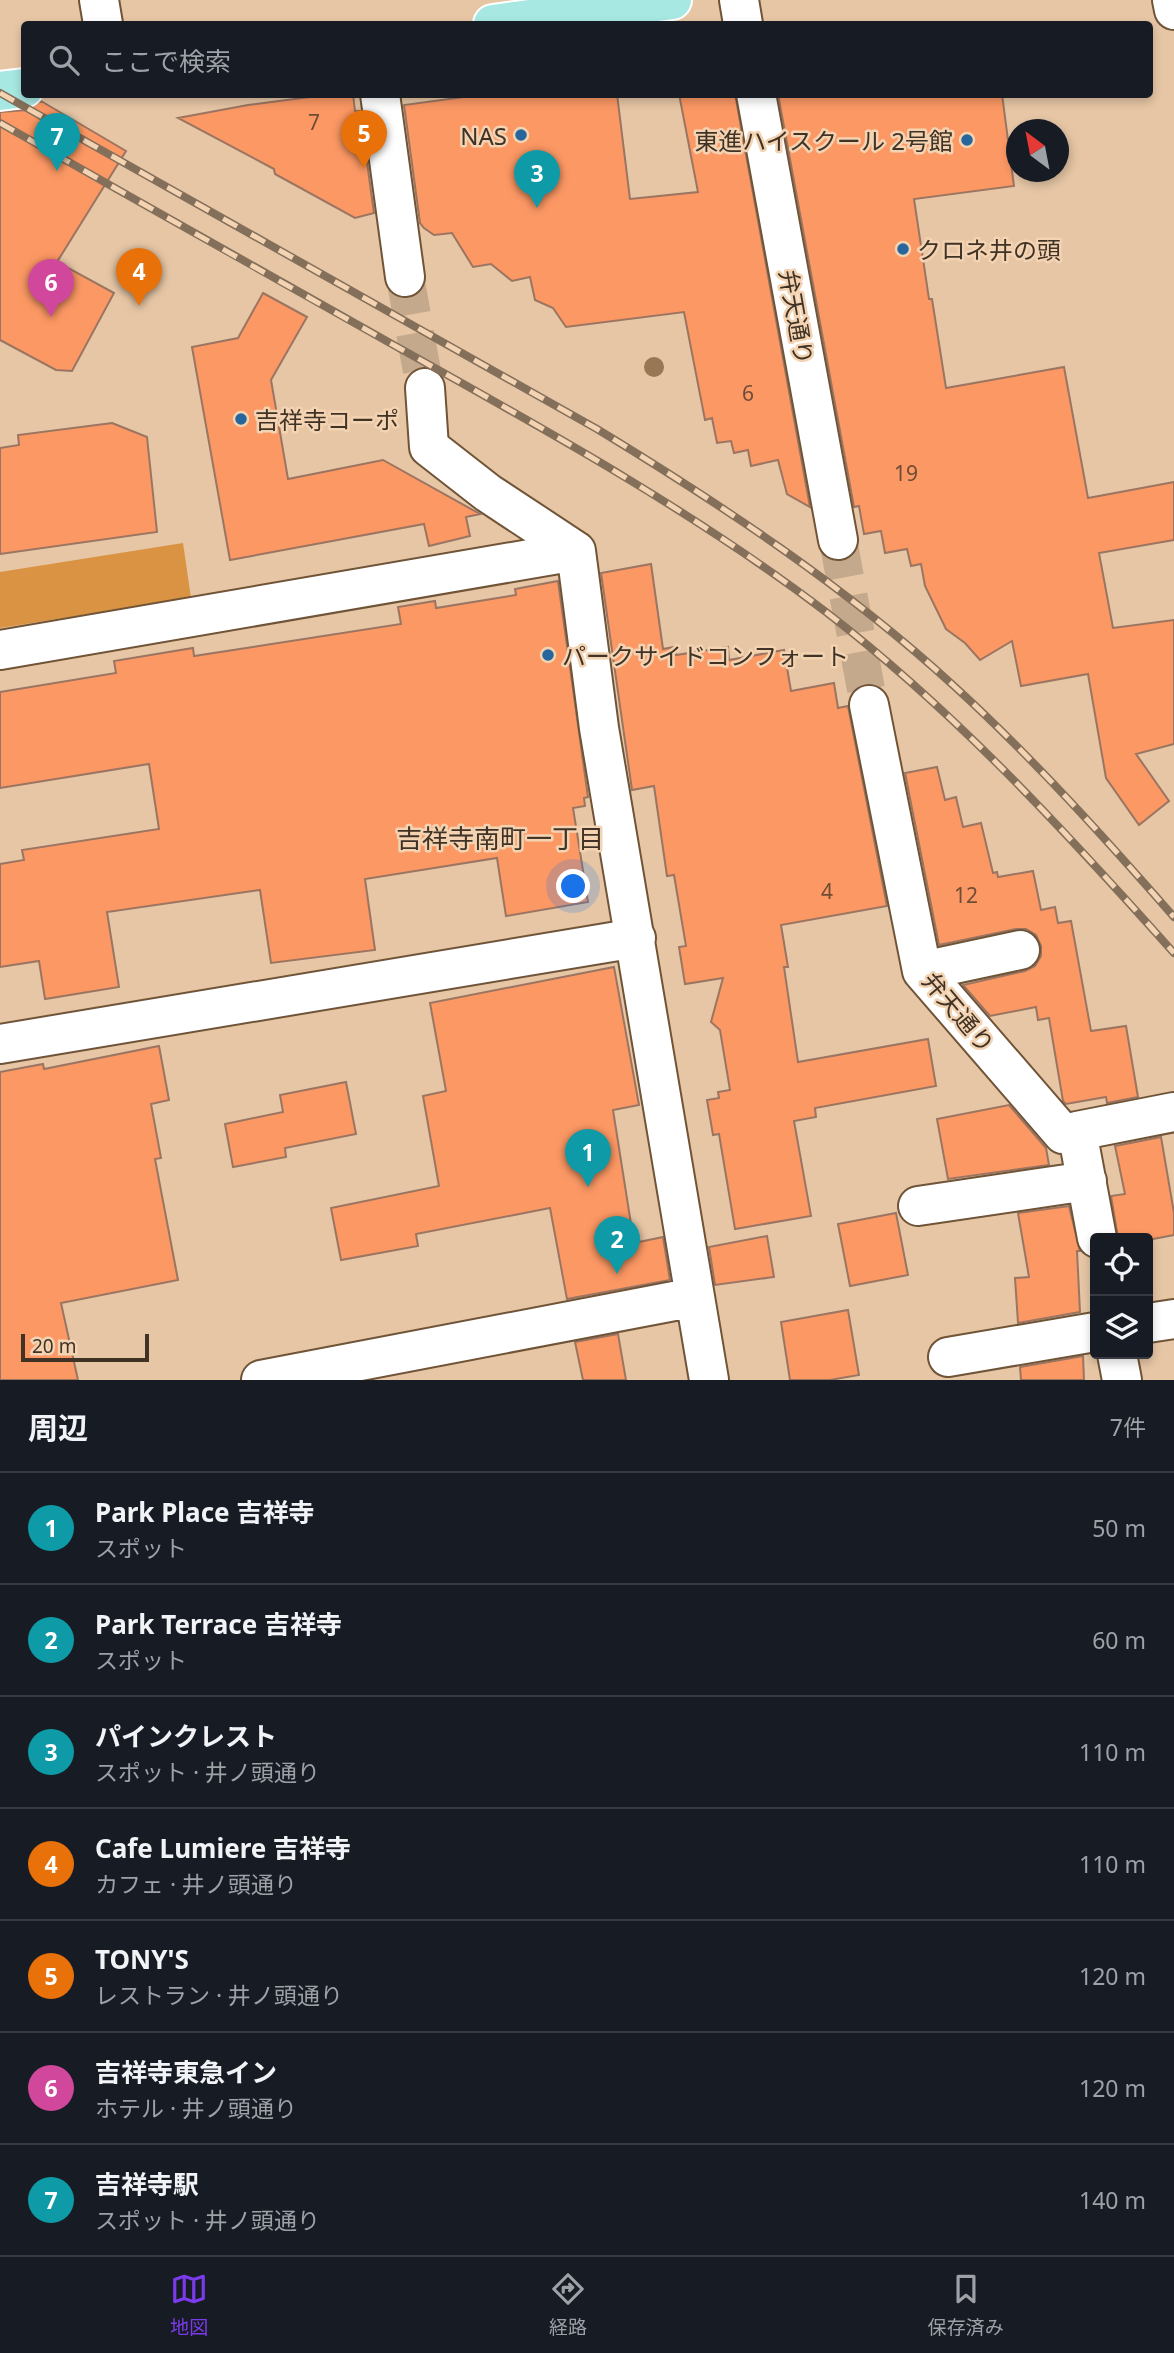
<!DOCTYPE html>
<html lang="ja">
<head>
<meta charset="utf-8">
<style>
  :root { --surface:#171b24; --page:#20242c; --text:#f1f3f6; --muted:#9ea1a6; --line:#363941; --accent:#7c3aed }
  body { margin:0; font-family:"Noto Sans","Noto Sans JP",sans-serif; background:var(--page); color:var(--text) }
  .controls { position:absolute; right:21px; bottom:21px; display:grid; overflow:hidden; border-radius:7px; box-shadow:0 4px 10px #0003 }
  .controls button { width:63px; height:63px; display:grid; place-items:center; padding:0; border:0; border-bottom:2px solid var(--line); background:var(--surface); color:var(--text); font:35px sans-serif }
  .compass { position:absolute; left:1006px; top:119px; width:63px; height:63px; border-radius:50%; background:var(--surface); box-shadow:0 4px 10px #0003; rotate:328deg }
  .scale { position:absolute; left:21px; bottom:18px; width:128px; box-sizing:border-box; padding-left:7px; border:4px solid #403326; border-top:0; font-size:19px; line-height:24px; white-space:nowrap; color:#403326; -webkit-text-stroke:5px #f3d3b2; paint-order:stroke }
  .you { position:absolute; left:574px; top:887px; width:24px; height:24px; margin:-18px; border:5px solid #fff; border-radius:50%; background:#1a73e8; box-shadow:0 0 0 10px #1a73e833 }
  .badge { display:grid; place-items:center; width:46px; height:46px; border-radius:50%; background:var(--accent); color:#fff; font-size:23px; font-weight:700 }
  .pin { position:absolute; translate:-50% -58px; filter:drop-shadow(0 2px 4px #0008) }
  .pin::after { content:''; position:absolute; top:37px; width:24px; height:21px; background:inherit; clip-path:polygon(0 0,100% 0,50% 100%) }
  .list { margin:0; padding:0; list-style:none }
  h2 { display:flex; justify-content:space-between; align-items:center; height:91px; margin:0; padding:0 28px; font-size:30px }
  h2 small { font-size:23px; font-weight:400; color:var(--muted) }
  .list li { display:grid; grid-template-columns:46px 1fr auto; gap:21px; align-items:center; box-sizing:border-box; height:112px; padding:0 28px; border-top:2px solid var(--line) }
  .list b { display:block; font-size:26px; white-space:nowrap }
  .list p { margin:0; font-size:23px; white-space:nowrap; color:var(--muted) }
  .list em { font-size:23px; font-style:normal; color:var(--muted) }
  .icon { flex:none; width:38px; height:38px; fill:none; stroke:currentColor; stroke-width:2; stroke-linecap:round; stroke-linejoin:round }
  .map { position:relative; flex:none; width:1174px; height:1380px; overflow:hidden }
  .search { position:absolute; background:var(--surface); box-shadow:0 4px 10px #0003; left:21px; right:21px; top:21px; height:77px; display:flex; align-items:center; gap:18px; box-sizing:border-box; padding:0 24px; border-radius:7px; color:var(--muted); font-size:26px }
  .sheet { height:875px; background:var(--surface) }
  nav { display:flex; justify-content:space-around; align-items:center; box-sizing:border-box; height:98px; border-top:2px solid var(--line); background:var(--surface); font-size:19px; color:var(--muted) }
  nav a { display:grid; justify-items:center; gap:4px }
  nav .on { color:var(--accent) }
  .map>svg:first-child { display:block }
</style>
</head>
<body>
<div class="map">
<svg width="1174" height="1380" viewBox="0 0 1174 1380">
  <rect width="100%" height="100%" fill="#e6c6a5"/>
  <path fill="#d99342" d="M 183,543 L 191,598 L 0,628 L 0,572 Z"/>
  <path fill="#fc9864" stroke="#9b7561" stroke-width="2" d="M 333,94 L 353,94 L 355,111 L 360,111 L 374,213 L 355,218 L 275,174 L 274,169 L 178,118 L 248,105 Z
    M 486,94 L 617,94 L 630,199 L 698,192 L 679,94 L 735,94 L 810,507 L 787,494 L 778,460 L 751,466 L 748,450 L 734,453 L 731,441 L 717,443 L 712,418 L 705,420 L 684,312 L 566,327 L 553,308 L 535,300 L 530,277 L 512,281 L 491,264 L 473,267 L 452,233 L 434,235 L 424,228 L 420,223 L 404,105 Z
    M 778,94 L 1002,94 L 1014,186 L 914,199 L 929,299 L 932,299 L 946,388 L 1064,367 L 1088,498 L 1174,482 L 1174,540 L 1099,553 L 1113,628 L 1174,620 L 1174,744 L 1136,754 L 1169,801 L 1139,825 L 1106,778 L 1088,674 L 1021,686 L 1012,641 L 980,660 L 965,643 L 946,629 L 925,586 L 921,564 L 911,566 L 907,549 L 885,553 L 881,531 L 864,534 L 859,506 L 854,507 Z
    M 41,101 L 126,151 L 57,262 L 114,293 L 72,371 L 56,370 L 0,340 L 0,112 L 27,110 Z
    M 263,293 L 307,317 L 271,380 L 288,479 L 383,460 L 480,514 L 466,517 L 470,536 L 429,546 L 424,524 L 230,560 L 192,347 L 238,338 Z
    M 112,423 L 147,437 L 157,532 L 0,554 L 0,448 L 19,445 L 18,435 Z
    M 651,564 L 663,649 L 674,647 L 676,655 L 728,647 L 729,660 L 784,650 L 791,691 L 834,683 L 838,708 L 848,706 L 887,906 L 781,925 L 788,967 L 784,967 L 798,1062 L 928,1039 L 936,1086 L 815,1108 L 816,1117 L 794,1121 L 811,1216 L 735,1229 L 719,1134 L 713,1135 L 707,1100 L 719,1098 L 718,1092 L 730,1090 L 720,1030 L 711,1022 L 723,978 L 685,984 L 679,947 L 686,946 L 674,875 L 667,876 L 654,786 L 632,790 L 601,573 Z
    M 558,581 L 588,797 L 584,798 L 585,806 L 573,808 L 588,902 L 506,916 L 497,858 L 365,879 L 375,950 L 271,963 L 260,890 L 107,912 L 119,987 L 45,999 L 39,961 L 0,967 L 0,864 L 24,860 L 22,850 L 159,829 L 149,764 L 0,788 L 0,692 L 116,673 L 114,661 L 193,648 L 194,656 L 401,624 L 398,607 L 435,601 L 436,608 L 516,595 L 515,589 Z
    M 937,767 L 945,800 L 956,797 L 963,827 L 981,823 L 993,873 L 997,872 L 998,877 L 1033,871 L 1041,910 L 1055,907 L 1058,923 L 1071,921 L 1091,1031 L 1126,1026 L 1138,1097 L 1107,1103 L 1106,1097 L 1066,1104 L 1063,1101 L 1049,1018 L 1038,1020 L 1036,1007 L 990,1016 L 963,985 L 1025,971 L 1035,966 L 1041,956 L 1041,946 L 1036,935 L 1026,929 L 1016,929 L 939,945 L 905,773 Z
    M 614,967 L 639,1105 L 613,1110 L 634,1243 L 663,1237 L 670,1280 L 567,1299 L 550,1208 L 416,1234 L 418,1246 L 341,1260 L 331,1208 L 439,1186 L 423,1096 L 446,1091 L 430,1003 Z
    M 159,1046 L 169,1100 L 151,1104 L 161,1158 L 155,1159 L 178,1280 L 61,1303 L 78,1380 L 0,1380 L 0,1072 L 43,1064 L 44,1069 Z
    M 346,1082 L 356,1134 L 285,1148 L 286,1157 L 233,1167 L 225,1124 L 283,1112 L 280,1095 Z
    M 1009,1105 L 1046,1148 L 1049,1165 L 948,1179 L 937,1119 Z
    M 1161,1137 L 1174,1213 L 1174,1235 L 1148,1240 L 1118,1238 L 1111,1196 L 1125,1194 L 1115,1146 Z
    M 1069,1206 L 1080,1251 L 1077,1251 L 1080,1312 L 1018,1323 L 1015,1278 L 1029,1277 L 1018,1213 Z
    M 896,1213 L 908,1275 L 850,1286 L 838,1224 Z
    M 767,1236 L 774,1277 L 715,1285 L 709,1247 Z
    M 848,1310 L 859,1375 L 830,1380 L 790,1380 L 781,1322 Z
    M 618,1334 L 626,1380 L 583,1380 L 575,1342 Z
    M 1083,1356 L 1084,1380 L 1021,1380 L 1020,1367 Z"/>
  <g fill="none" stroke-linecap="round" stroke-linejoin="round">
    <path stroke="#c5a98c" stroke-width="38" stroke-dasharray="38 19" stroke-linecap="butt" d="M 405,277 L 425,388
      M 838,540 L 869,705"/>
    <g stroke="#705437" stroke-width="42">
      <path id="minor" d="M 99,0 L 103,24
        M 739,0 L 743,24
        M 1172,0 L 1174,10
        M 380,94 L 405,277
        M 756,94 L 838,540
        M 0,650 L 576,551
        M 869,705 L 922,971 L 1063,1134 L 1077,1131 L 1097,1238
        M 922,971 L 1020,950
        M 0,1044 L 636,938
        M 1077,1131 L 1174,1112
        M 918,1206 L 1087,1181
        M 695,1297 L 709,1380
        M 1148,1323 L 1174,1319
        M 1117,1354 L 1122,1380
        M 948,1357 L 1095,1332
        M 261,1380 L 695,1297 L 599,728 L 576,551 L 488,493 L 429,447 L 425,388"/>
    </g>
    <g stroke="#fff" stroke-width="42">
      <path id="major" d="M 493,24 L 672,0
        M 0,91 L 24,88"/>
    </g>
    <use href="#minor" stroke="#fff" stroke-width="38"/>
    <use href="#major" stroke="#a7e8e2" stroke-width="38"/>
    <g stroke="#846f5a" stroke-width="8">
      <path id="rail" d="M 0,93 L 597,429 C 722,505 846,587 954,686 C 1033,758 1104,837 1174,917
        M 0,123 C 133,198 266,274 399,348 C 546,430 693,511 826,612 C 956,712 1065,831 1174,953"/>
    </g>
    <use href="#rail" stroke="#f3d3b2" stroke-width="5" stroke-dasharray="16" stroke-linecap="butt"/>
  </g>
  <circle fill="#977754" cx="654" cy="367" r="10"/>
  <g fill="#26669c" stroke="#f3d3b2" stroke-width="2.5">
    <circle cx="521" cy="135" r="7"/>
    <circle cx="967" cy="140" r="7"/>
    <circle cx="903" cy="249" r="7"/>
    <circle cx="241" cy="419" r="7"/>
    <circle cx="548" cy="655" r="7"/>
  </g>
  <g text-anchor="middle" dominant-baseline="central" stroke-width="5" stroke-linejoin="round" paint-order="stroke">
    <g font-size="21" fill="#6f4c36">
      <text x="314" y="122">7</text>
      <text x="748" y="393">6</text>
      <text x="906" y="473">19</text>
      <text x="827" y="891">4</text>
      <text x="966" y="895">12</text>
    </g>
    <g font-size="24" fill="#403326" stroke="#f3d3b2" text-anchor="start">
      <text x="507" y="135" text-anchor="end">NAS</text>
      <text x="953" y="140" text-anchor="end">東進ハイスクール 2号館</text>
      <text x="917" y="249">クロネ井の頭</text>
      <text x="255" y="419">吉祥寺コーポ</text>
      <text x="562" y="655">パークサイドコンフォート</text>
    </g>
    <g font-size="24" fill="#403326" stroke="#f3d3b2">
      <text transform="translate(797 317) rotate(80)">弁天通り</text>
      <text transform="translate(959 1012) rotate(50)">弁天通り</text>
    </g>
    <g font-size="26" fill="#403326" stroke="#f3d3b2">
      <text x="500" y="838">吉祥寺南町一丁目</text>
    </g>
  </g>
</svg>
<div class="controls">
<button><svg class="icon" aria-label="locate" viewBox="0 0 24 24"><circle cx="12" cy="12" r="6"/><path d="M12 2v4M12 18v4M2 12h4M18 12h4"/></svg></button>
<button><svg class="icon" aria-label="layers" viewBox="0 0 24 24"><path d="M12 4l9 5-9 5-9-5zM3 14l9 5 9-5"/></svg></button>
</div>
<svg class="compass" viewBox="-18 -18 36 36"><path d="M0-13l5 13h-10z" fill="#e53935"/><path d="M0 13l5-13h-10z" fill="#9ea1a6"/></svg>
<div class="scale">20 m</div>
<div class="you"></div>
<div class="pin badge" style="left:588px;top:1187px;background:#0f9aa8">1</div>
<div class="pin badge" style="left:617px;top:1274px;background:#0f9aa8">2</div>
<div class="pin badge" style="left:537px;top:208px;background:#0f9aa8">3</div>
<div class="pin badge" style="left:139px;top:306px;background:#e8710a">4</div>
<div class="pin badge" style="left:364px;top:168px;background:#e8710a">5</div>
<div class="pin badge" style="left:51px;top:317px;background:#d1479c">6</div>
<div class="pin badge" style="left:57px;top:171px;background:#0f9aa8">7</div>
<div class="search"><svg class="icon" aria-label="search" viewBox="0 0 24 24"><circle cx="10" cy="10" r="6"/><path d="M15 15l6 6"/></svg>ここで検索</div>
</div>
<section class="sheet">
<h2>周辺<small>7件</small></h2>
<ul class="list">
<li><span class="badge" style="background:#0f9aa8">1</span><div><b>Park Place 吉祥寺</b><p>スポット</p></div><em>50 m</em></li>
<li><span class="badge" style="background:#0f9aa8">2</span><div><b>Park Terrace 吉祥寺</b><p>スポット</p></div><em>60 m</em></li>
<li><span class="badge" style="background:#0f9aa8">3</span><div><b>パインクレスト</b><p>スポット · 井ノ頭通り</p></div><em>110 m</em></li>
<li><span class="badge" style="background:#e8710a">4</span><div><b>Cafe Lumiere 吉祥寺</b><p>カフェ · 井ノ頭通り</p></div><em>110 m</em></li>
<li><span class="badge" style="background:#e8710a">5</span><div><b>TONY'S</b><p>レストラン · 井ノ頭通り</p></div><em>120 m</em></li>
<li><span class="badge" style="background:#d1479c">6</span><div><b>吉祥寺東急イン</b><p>ホテル · 井ノ頭通り</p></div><em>120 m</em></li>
<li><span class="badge" style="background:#0f9aa8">7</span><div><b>吉祥寺駅</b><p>スポット · 井ノ頭通り</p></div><em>140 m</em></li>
</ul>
</section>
<nav>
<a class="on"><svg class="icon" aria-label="map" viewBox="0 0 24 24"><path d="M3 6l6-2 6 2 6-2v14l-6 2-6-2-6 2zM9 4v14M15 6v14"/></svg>地図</a>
<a><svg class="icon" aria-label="directions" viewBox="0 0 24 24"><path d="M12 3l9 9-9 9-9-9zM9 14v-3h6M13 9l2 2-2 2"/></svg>経路</a>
<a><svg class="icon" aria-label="saved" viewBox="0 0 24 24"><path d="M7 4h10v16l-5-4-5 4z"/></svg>保存済み</a>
</nav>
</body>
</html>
